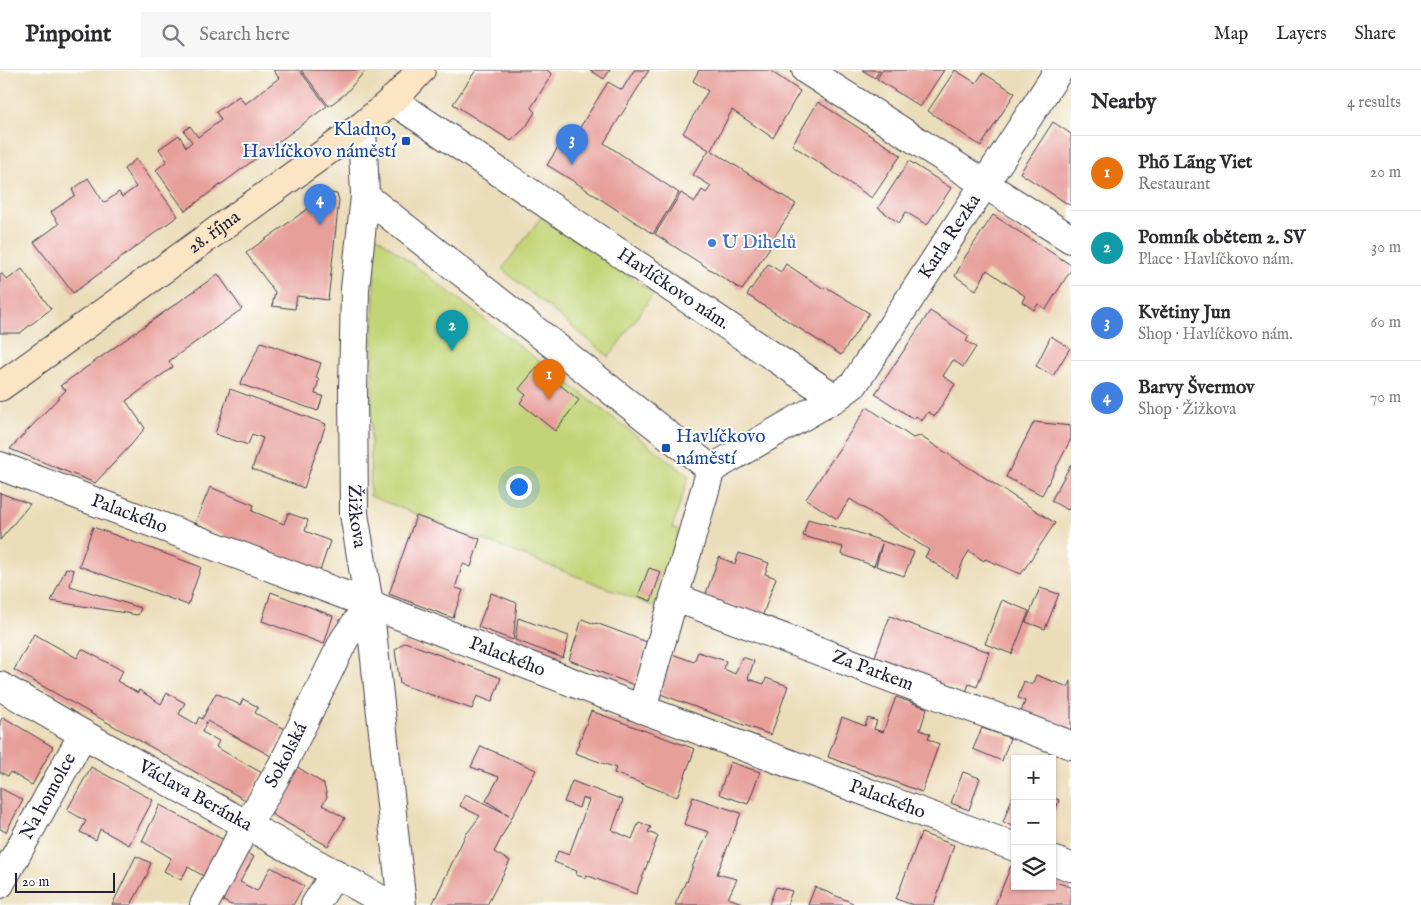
<!DOCTYPE html>
<html lang="en">
<head>
<meta charset="utf-8">
<style>
  :root { --surface:#fff; --page:#f7f7f7; --text:#2b2b33; --muted:#7c7c81; --line:#e1e1e2; --accent:#b45309 }
  body { margin:0; font-family:"IM FELL English",serif; background:var(--page); color:var(--text) }
  .controls { position:absolute; right:15px; bottom:15px; display:grid; overflow:hidden; border-radius:0px; box-shadow:0 1px 4px #0004 }
  .controls button { width:45px; height:45px; display:grid; place-items:center; padding:0; border:0; border-bottom:1px solid var(--line); background:var(--surface); color:var(--text); font:25px sans-serif }
  .scale { position:absolute; left:15px; bottom:12px; width:100px; box-sizing:border-box; padding-left:5px; border:2px solid #22223b; border-top:0; font-size:14px; line-height:18px; white-space:nowrap; color:#22223b; -webkit-text-stroke:4px #fff; paint-order:stroke }
  .you { position:absolute; left:518px; top:416px; width:18px; height:18px; margin:-12px; border:4px solid #fff; border-radius:50%; background:#1a73e8; box-shadow:0 0 0 8px #1a73e833 }
  .badge { display:grid; place-items:center; width:32px; height:32px; border-radius:50%; background:var(--accent); color:#fff; font-size:16px; font-weight:700 }
  .pin { position:absolute; translate:-50% -41px; filter:drop-shadow(0 1px 2px #0008) }
  .pin::after { content:''; position:absolute; top:26px; width:18px; height:15px; background:inherit; clip-path:polygon(0 0,100% 0,50% 100%) }
  .list { margin:0; padding:0; list-style:none }
  h2 { display:flex; justify-content:space-between; align-items:center; height:65px; margin:0; padding:0 20px; font-size:21px }
  h2 small { font-size:16px; font-weight:400; color:var(--muted) }
  .list li { display:grid; grid-template-columns:32px 1fr auto; gap:15px; align-items:center; box-sizing:border-box; height:75px; padding:0 20px; border-top:1px solid var(--line) }
  .list b { display:block; font-size:19px; white-space:nowrap }
  .list p { margin:0; font-size:16px; white-space:nowrap; color:var(--muted) }
  .list em { font-size:16px; font-style:normal; color:var(--muted) }
  .icon { flex:none; width:28px; height:28px; fill:none; stroke:currentColor; stroke-width:2; stroke-linecap:round; stroke-linejoin:round }
  .map { position:relative; flex:none; width:1071px; height:835px; overflow:hidden }
  header { display:flex; align-items:center; gap:30px; box-sizing:border-box; height:70px; padding:0 25px; background:var(--surface); border-bottom:1px solid var(--line) }
  header strong { font-size:24px }
  nav { display:flex; gap:28px; margin-inline-start:auto; font-size:18px }
  .search { width:350px; height:45px; background:var(--page); display:flex; align-items:center; gap:12px; box-sizing:border-box; padding:0 18px; border-radius:0px; color:var(--muted); font-size:19px }
  main { display:flex }
  aside { flex:1; background:var(--surface) }
  .map>svg:first-child { display:block }
</style>
</head>
<body>
<header>
<strong>Pinpoint</strong>
<div class="search"><svg class="icon" aria-label="search" viewBox="0 0 24 24"><circle cx="10" cy="10" r="6"/><path d="M15 15l6 6"/></svg>Search here</div>
<nav><a>Map</a><a>Layers</a><a>Share</a></nav>
</header>
<main>
<div class="map">
<svg width="1071" height="835" viewBox="0 0 1071 835">
  <rect width="100%" height="100%" fill="#fff"/>
  <filter id="ink" filterUnits="userSpaceOnUse"><feTurbulence type="fractalNoise" baseFrequency=".02" numOctaves="2"/><feDisplacementMap in="SourceGraphic" scale="10" xChannelSelector="R" yChannelSelector="G"/><feConvolveMatrix kernelMatrix="1 2 1 2 8 2 1 2 1" color-interpolation-filters="sRGB"/></filter>
  <filter id="wash" filterUnits="userSpaceOnUse"><feTurbulence type="fractalNoise" baseFrequency=".0096" numOctaves="4" result="noise"/><feDisplacementMap in="SourceGraphic" scale="20" xChannelSelector="R" yChannelSelector="G"/><feGaussianBlur stdDeviation="1.12" result="paint"/><feColorMatrix in="noise" values="0 0 0 0 0 0 0 0 0 0 0 0 0 0 0 0 0 1.4 0 .05"/><feComposite in="paint" operator="in"/></filter>
  <g filter="url(#wash)">
    <rect width="100%" height="100%" fill="#ebddb9"/>
    <path fill="#c3d476" stroke="#727b58" d="M 541,147 L 654,223 L 609,287 L 502,199 Z
      M 375,165 L 689,406 L 672,458 L 679,460 L 658,538 L 370,426 Z"/>
    <g id="blocks">
      <path fill="#e79f9a" d="M 273,0 L 299,0 L 327,36 L 185,141 L 156,100 L 167,91 L 159,79 L 179,65 L 186,77 L 192,72 L 184,61 L 190,56 L 198,67 L 221,50 L 216,42 L 239,26 L 245,34 L 279,8 Z
        M 301,0 L 366,0 L 345,24 L 329,36 Z
        M 476,0 L 548,0 L 548,1 L 552,4 L 531,38 L 535,42 L 526,57 L 511,71 L 453,34 Z
        M 590,0 L 610,0 L 604,9 Z
        M 634,0 L 649,0 L 604,73 L 679,123 L 653,164 L 578,114 L 547,95 L 559,76 L 566,80 L 608,12 L 622,20 Z
        M 699,0 L 769,0 L 800,21 L 773,68 L 732,40 L 711,80 L 796,134 L 768,176 L 770,177 L 742,220 L 655,164 L 681,123 L 695,132 L 702,120 L 706,123 L 711,116 L 693,105 L 709,80 L 683,63 L 708,21 L 693,11 Z
        M 862,0 L 880,0 L 875,8 Z
        M 882,0 L 944,0 L 920,37 L 877,9 Z
        M 955,0 L 976,13 L 983,3 L 1015,23 L 981,76 L 928,41 Z
        M 818,32 L 901,85 L 872,128 L 792,75 Z
        M 1053,52 L 1071,64 L 1071,136 L 1020,103 Z
        M 136,89 L 178,146 L 73,223 L 34,172 L 59,154 L 51,142 L 75,125 L 72,120 L 88,108 L 104,133 L 119,122 L 122,127 L 136,117 L 124,99 Z
        M 909,91 L 951,118 L 927,155 L 906,142 L 899,153 L 878,138 Z
        M 330,123 L 337,124 L 339,130 L 328,230 L 297,226 L 295,239 L 272,236 L 275,222 L 246,183 Z
        M 993,145 L 1071,195 L 1071,200 L 1046,239 L 1038,234 L 1034,240 L 1022,232 L 1025,226 L 987,200 L 976,220 L 955,206 L 965,187 Z
        M 768,194 L 781,202 L 786,194 L 824,219 L 826,217 L 869,243 L 841,285 L 747,225 Z
        M 22,199 L 51,239 L 20,263 L 0,263 L 0,204 L 2,204 L 7,210 Z
        M 218,204 L 242,239 L 169,291 L 173,297 L 126,331 L 145,358 L 131,375 L 95,413 L 10,379 L 66,320 L 60,316 Z
        M 930,241 L 969,266 L 966,271 L 976,277 L 963,297 L 953,290 L 943,306 L 955,314 L 935,346 L 928,342 L 922,351 L 916,346 L 914,349 L 875,324 Z
        M 1051,266 L 1070,278 L 1053,306 L 1036,296 Z
        M 261,272 L 321,293 L 316,308 L 319,309 L 315,324 L 323,326 L 318,341 L 240,314 Z
        M 537,297 L 579,330 L 555,361 L 520,333 L 526,325 L 519,319 Z
        M 230,319 L 326,354 L 304,418 L 252,399 L 263,368 L 252,364 L 248,375 L 215,364 Z
        M 867,337 L 913,368 L 920,366 L 1055,453 L 1021,504 L 985,489 L 984,491 L 969,481 L 964,489 L 957,508 L 925,487 L 929,480 L 850,429 L 837,449 L 806,429 Z
        M 1034,352 L 1071,356 L 1071,369 L 1042,425 L 1006,407 Z
        M 1071,394 L 1071,435 L 1068,440 L 1051,431 Z
        M 210,417 L 254,435 L 252,441 L 284,454 L 288,443 L 308,450 L 305,461 L 330,471 L 320,501 L 237,471 L 195,453 Z
        M 0,423 L 30,434 L 0,470 Z
        M 416,446 L 480,469 L 471,497 L 463,494 L 455,518 L 463,520 L 453,548 L 389,524 Z
        M 808,449 L 846,460 L 847,459 L 914,482 L 904,506 L 876,496 L 882,474 L 874,496 L 841,484 L 843,477 L 803,466 Z
        M 93,457 L 201,497 L 188,535 L 79,496 Z
        M 739,483 L 769,493 L 765,504 L 776,508 L 762,547 L 705,526 L 719,487 L 735,494 Z
        M 66,498 L 74,500 L 70,516 L 141,538 L 138,545 L 51,531 Z
        M 649,498 L 661,502 L 651,531 L 638,526 Z
        M 1040,518 L 1059,524 L 1045,559 L 1026,552 Z
        M 271,522 L 333,546 L 324,574 L 262,551 Z
        M 491,523 L 517,533 L 513,570 L 478,557 Z
        M 1002,530 L 1029,541 L 1012,584 L 985,574 Z
        M 890,546 L 936,564 L 989,582 L 977,617 L 969,614 L 966,622 L 874,589 Z
        M 518,548 L 569,566 L 563,588 L 515,570 Z
        M 582,549 L 595,554 L 596,553 L 647,572 L 634,615 L 569,590 Z
        M 34,564 L 77,588 L 82,579 L 123,601 L 117,611 L 138,623 L 139,620 L 161,634 L 167,623 L 185,633 L 179,644 L 196,654 L 199,647 L 202,649 L 216,623 L 240,635 L 243,629 L 258,637 L 255,643 L 285,659 L 271,686 L 207,651 L 202,662 L 219,671 L 216,677 L 262,703 L 247,731 L 14,600 Z
        M 405,572 L 501,608 L 492,632 L 477,626 L 472,639 L 400,614 L 395,580 Z
        M 698,582 L 726,591 L 724,599 L 735,604 L 742,587 L 754,591 L 748,609 L 764,614 L 766,608 L 788,616 L 771,665 L 660,624 L 672,584 L 694,592 Z
        M 1036,605 L 1068,617 L 1071,611 L 1071,661 L 1021,642 L 1025,631 L 1018,628 L 1024,611 L 1032,615 Z
        M 896,627 L 927,638 L 920,660 L 930,664 L 928,669 L 939,674 L 922,722 L 828,687 L 842,647 L 865,656 L 868,648 L 877,651 L 874,659 L 883,662 Z
        M 591,641 L 695,679 L 677,727 L 614,703 L 616,698 L 575,683 Z
        M 3,647 L 53,677 L 32,715 L 10,702 L 8,706 L 0,702 L 0,651 Z
        M 982,658 L 1010,668 L 1002,691 L 973,679 Z
        M 481,676 L 536,700 L 494,782 L 510,791 L 487,835 L 432,835 L 465,766 L 480,746 L 460,736 L 465,724 L 509,745 L 486,731 L 499,707 L 471,697 Z
        M 730,692 L 760,702 L 748,734 L 719,724 Z
        M 296,696 L 324,714 L 327,727 L 322,735 L 345,748 L 328,776 L 271,744 Z
        M 91,697 L 153,730 L 129,775 L 100,759 L 96,770 L 80,762 L 86,751 L 67,740 Z
        M 963,702 L 980,708 L 969,740 L 951,733 Z
        M 572,711 L 623,730 L 612,760 L 632,769 L 639,752 L 651,757 L 648,762 L 658,766 L 636,824 L 586,805 L 586,808 L 576,805 L 577,801 L 554,792 L 558,781 L 569,785 L 589,730 L 582,728 L 579,738 L 564,732 Z
        M 0,718 L 23,730 L 6,762 L 0,759 Z
        M 1015,720 L 1015,757 L 1003,752 Z
        M 693,727 L 741,743 L 717,804 L 737,809 L 728,828 L 742,833 L 742,835 L 675,835 L 686,811 L 687,812 L 693,795 L 709,762 L 684,754 Z
        M 1052,727 L 1059,730 L 1053,748 L 1052,748 Z
        M 160,735 L 226,771 L 207,808 L 188,797 L 181,810 L 164,801 L 171,788 L 142,771 Z
        M 921,763 L 954,775 L 934,835 L 913,835 L 896,829 Z
        M 243,781 L 254,787 L 240,812 L 257,821 L 271,797 L 304,816 L 293,835 L 231,835 L 218,828 Z
        M 136,786 L 151,793 L 148,800 L 148,803 L 131,835 L 112,835 Z
        M 1011,796 L 1015,797 L 1015,816 L 1052,816 L 1052,811 L 1071,817 L 1071,835 L 995,835 Z
        M 776,817 L 792,821 L 787,835 L 769,835 Z
        M 815,817 L 853,833 L 852,835 L 808,835 Z"/>
    </g>
  </g>
  <g filter="url(#ink)">
    <use href="#blocks" fill-opacity="0" stroke="#403e4e" stroke-width="1"/>
    <g fill="none" stroke-linecap="round" stroke-linejoin="round">
      <g stroke="#403e4e" stroke-width="30">
        <g id="minor">
          <path d="M 806,0 L 1071,169"/>
          <path id="s1" d="M 392,30 L 835,328"/>
          <path id="s2" d="M 362,56 L 365,126 L 355,219 L 353,320 L 354,444 L 369,534 L 402,835"/>
          <path d="M 365,126 L 711,399"/>
          <path id="s3" d="M 0,396 L 369,534 L 642,639 L 1015,777"/>
          <path id="s4" d="M 674,527 L 1071,675"/>
          <path id="s5" d="M 0,616 L 83,664 L 391,835"/>
          <path id="s6" d="M 642,639 L 711,399 L 835,328 L 854,314 L 1059,0"/>
          <path d="M 1052,790 L 1071,797"/>
          <path id="s7" d="M 0,814 L 83,664"/>
          <path id="s8" d="M 204,835 L 247,754 L 263,729 L 285,690 L 344,570 L 369,534"/>
          <path d="M 315,835 L 335,803"/>
        </g>
      </g>
      <g stroke="#403e4e" stroke-width="30">
        <g id="secondary">
          <path id="s9" d="M 0,317 L 362,56 L 398,25 L 421,0"/>
        </g>
      </g>
      <use href="#minor" stroke="#fff" stroke-width="28"/>
      <use href="#secondary" stroke="#fce5c4" stroke-width="28"/>
    </g>
  </g>
  <g fill="#1a4fb4" stroke="#fff" stroke-width="2">
    <rect x="401" y="66" width="10" height="10" rx="2.5"/>
    <rect x="661" y="373" width="10" height="10" rx="2.5"/>
  </g>
  <circle fill="#3f7fe0" stroke="#fff" stroke-width="2" cx="712" cy="173" r="5"/>
  <g text-anchor="middle" dominant-baseline="central" stroke-width="4" stroke-linejoin="round" paint-order="stroke">
    <g font-size="19" fill="#164399" stroke="#fff" text-anchor="end">
      <text x="396" y="60">Kladno,<tspan x="396" dy="22">Havlíčkovo náměstí</tspan></text>
      <text x="676" y="367" text-anchor="start">Havlíčkovo<tspan x="676" dy="22">náměstí</tspan></text>
    </g>
    <g font-size="19" fill="#22223b" stroke="#fff">
      <text stroke="none"><textPath href="#s9" startOffset="264">28. října</textPath></text>
      <text stroke="none"><textPath href="#s6" startOffset="592">Karla Rezka</textPath></text>
      <text stroke="none"><textPath href="#s1" startOffset="339">Havlíčkovo nám.</textPath></text>
      <text stroke="none"><textPath href="#s3" startOffset="138">Palackého</textPath></text>
      <text stroke="none"><textPath href="#s2" startOffset="391">Žižkova</textPath></text>
      <text stroke="none"><textPath href="#s3" startOffset="542">Palackého</textPath></text>
      <text stroke="none"><textPath href="#s4" startOffset="212">Za Parkem</textPath></text>
      <text stroke="none"><textPath href="#s8" startOffset="171">Sokolská</textPath></text>
      <text stroke="none"><textPath href="#s7" startOffset="100">Na homolce</textPath></text>
      <text stroke="none"><textPath href="#s5" startOffset="224">Václava Beránka</textPath></text>
      <text stroke="none"><textPath href="#s3" startOffset="948">Palackého</textPath></text>
    </g>
    <g font-size="19" fill="#366cbe" stroke="#fff" text-anchor="start">
      <text x="722" y="173">U Dihelů</text>
    </g>
  </g>
</svg>
<div class="controls">
<button>+</button>
<button>−</button>
<button><svg class="icon" aria-label="layers" viewBox="0 0 24 24"><path d="M12 4l9 5-9 5-9-5zM3 14l9 5 9-5"/></svg></button>
</div>
<div class="scale">20 m</div>
<div class="you"></div>
<div class="pin badge" style="left:549px;top:330px;background:#e8710a">1</div>
<div class="pin badge" style="left:452px;top:281px;background:#0f9aa8">2</div>
<div class="pin badge" style="left:572px;top:95px;background:#3f7fe0">3</div>
<div class="pin badge" style="left:320px;top:155px;background:#3f7fe0">4</div>
</div>
<aside>
<h2>Nearby<small>4 results</small></h2>
<ul class="list">
<li><span class="badge" style="background:#e8710a">1</span><div><b>Phõ Lãng Viet</b><p>Restaurant</p></div><em>20 m</em></li>
<li><span class="badge" style="background:#0f9aa8">2</span><div><b>Pomník obětem 2. SV</b><p>Place · Havlíčkovo nám.</p></div><em>30 m</em></li>
<li><span class="badge" style="background:#3f7fe0">3</span><div><b>Květiny Jun</b><p>Shop · Havlíčkovo nám.</p></div><em>60 m</em></li>
<li><span class="badge" style="background:#3f7fe0">4</span><div><b>Barvy Švermov</b><p>Shop · Žižkova</p></div><em>70 m</em></li>
</ul>
</aside>
</main>
</body>
</html>
